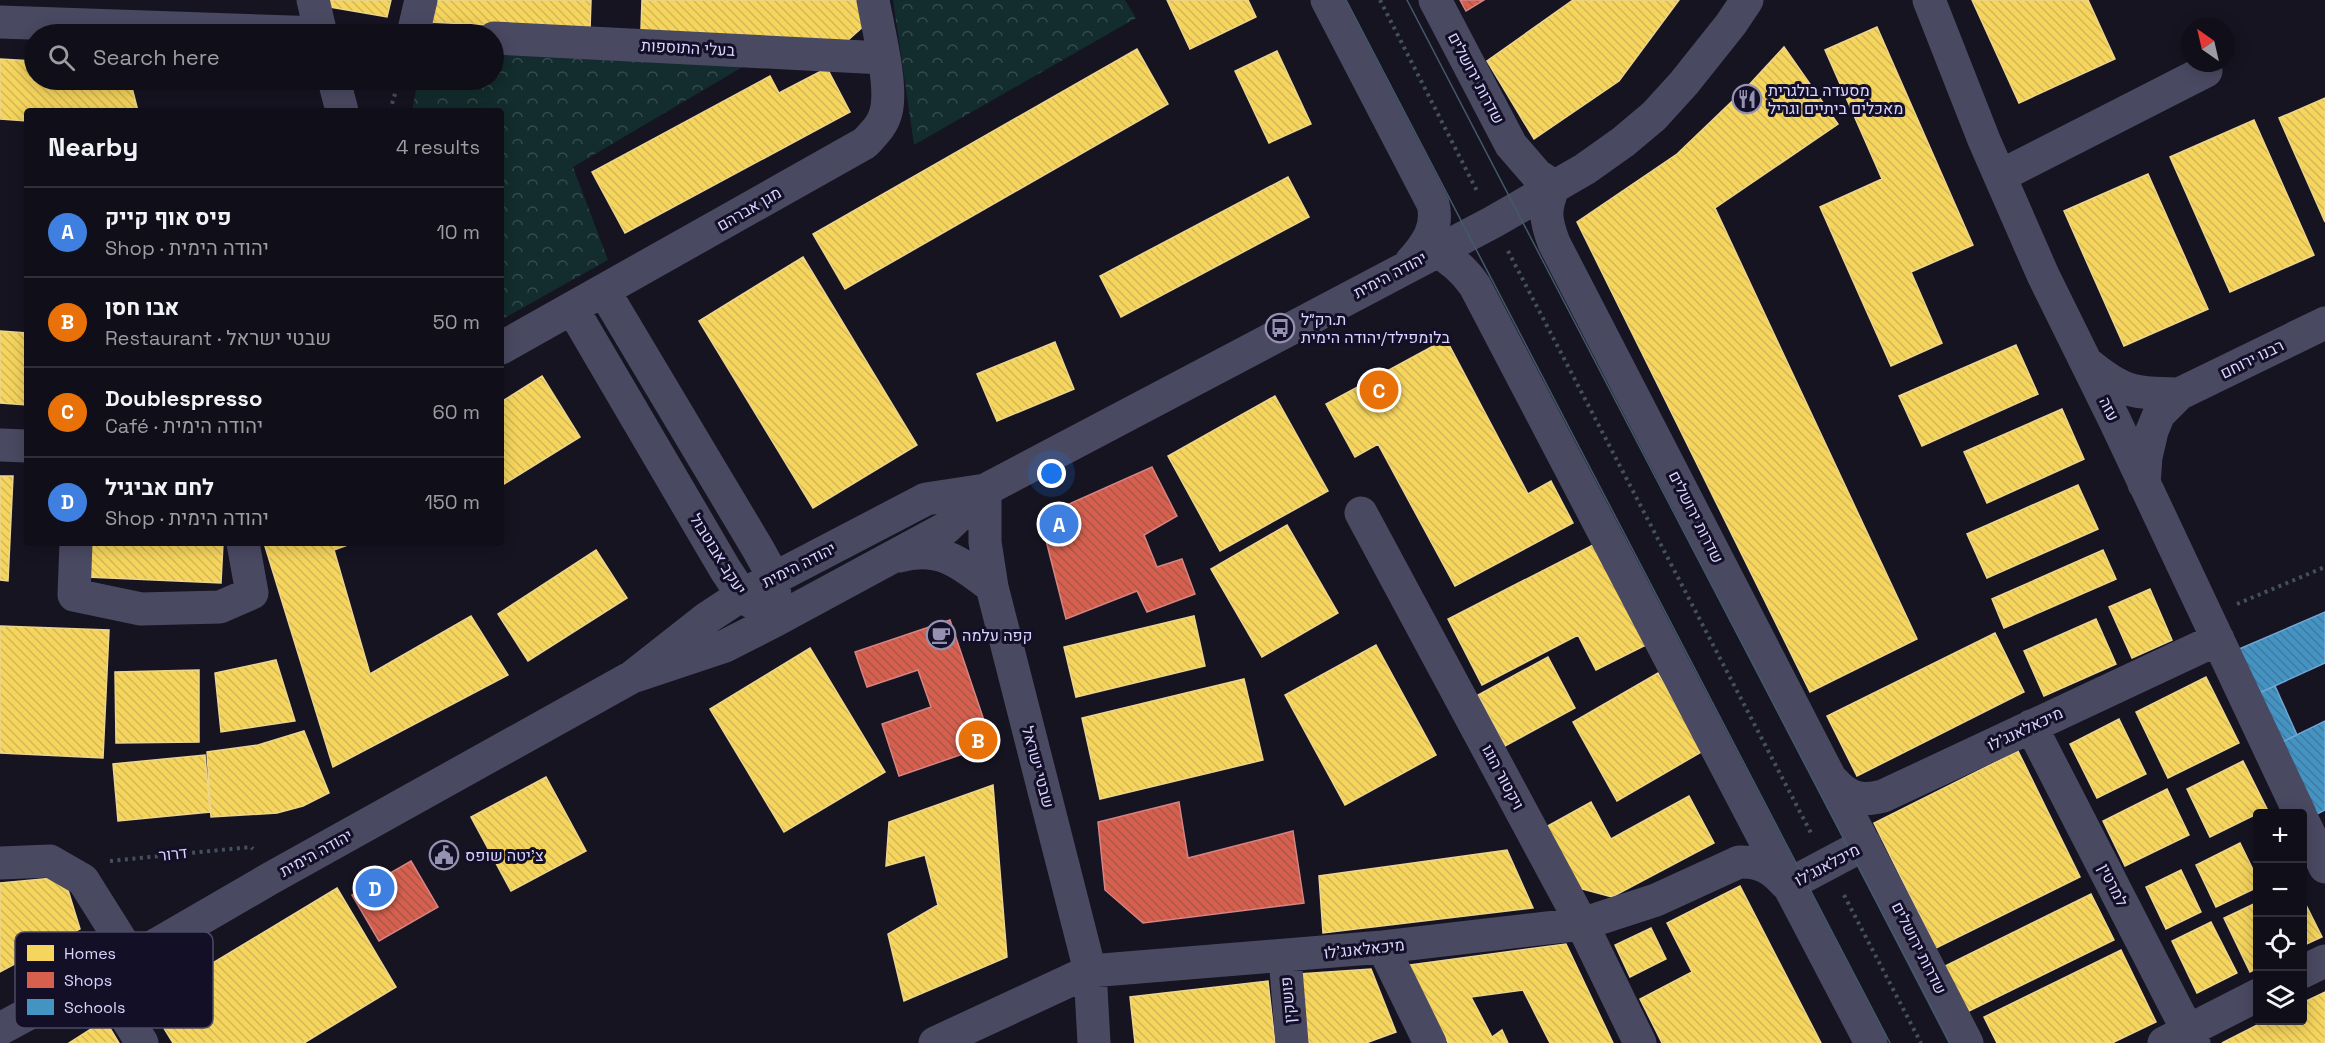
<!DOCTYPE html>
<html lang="en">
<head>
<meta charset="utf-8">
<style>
  :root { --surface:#100f19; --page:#191822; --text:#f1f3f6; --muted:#9c9ca2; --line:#302f38; --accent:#9591b1 }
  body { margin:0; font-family:"Space Grotesk",Heebo,sans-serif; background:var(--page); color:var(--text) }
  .controls { position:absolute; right:18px; bottom:18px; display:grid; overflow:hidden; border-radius:6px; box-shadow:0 3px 15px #0003 }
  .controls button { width:54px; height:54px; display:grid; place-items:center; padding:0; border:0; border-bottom:2px solid var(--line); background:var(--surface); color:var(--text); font:30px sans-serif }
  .compass { position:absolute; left:2181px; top:18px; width:54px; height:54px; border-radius:50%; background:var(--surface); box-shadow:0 3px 15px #0003; rotate:326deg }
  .you { position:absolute; left:1052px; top:474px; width:21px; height:21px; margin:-15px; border:4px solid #fff; border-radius:50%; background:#1a73e8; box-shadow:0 0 0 9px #1a73e833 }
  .badge { display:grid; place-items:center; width:39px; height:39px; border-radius:50%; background:var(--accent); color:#fff; font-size:20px; font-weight:700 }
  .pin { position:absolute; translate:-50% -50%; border:3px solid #fff; box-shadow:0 2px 6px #0006 }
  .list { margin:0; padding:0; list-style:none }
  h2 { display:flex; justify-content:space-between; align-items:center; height:78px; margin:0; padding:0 24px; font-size:26px }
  h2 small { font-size:20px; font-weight:400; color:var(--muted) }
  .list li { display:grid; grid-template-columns:39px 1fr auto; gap:18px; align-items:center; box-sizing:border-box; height:90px; padding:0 24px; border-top:2px solid var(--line) }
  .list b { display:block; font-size:22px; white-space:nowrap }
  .list p { margin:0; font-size:20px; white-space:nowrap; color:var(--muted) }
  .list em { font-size:20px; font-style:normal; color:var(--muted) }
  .icon { flex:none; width:33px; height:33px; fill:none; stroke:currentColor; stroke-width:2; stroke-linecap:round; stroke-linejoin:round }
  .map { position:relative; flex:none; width:2325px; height:1043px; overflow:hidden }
  .search { position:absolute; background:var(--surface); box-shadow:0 3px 15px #0003; left:24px; top:24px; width:480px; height:66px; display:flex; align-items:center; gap:15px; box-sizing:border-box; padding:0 21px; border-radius:33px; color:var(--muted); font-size:22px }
  .panel { position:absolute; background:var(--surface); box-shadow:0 3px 15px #0003; left:24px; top:108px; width:480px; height:438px; border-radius:6px }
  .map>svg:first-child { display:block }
</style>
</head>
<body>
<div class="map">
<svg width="2325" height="1043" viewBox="0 0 2325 1043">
  <defs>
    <pattern id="forest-crowns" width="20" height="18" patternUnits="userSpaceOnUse" patternTransform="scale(1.5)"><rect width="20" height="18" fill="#132c2d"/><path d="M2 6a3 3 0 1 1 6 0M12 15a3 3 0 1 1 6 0" fill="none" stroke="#354a4c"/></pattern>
    <pattern id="homes-back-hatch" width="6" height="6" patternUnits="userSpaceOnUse" patternTransform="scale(1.5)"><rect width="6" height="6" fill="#f6d55c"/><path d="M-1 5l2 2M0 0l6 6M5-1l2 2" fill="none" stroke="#d2b759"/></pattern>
    <pattern id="shops-back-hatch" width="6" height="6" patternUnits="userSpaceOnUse" patternTransform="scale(1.5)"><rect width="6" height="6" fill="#d6604d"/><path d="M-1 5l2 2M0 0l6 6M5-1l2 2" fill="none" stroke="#a9564d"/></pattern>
    <pattern id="schools-back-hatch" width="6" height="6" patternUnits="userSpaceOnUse" patternTransform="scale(1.5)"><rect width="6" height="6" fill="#4393c3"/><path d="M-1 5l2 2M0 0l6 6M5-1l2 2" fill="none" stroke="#427a9f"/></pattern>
  </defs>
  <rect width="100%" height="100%" fill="#161421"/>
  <path fill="url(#forest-crowns)" d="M 893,0 L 1125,0 L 1136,18 L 914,145 Z
    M 494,42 L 756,59 L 573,167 L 608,260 L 501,320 L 501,111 L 412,111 L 418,80 L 494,80 Z"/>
  <path fill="url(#homes-back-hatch)" stroke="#edd58d" stroke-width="1.5" d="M 328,0 L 391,0 L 387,17 L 330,7 Z
    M 433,0 L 591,0 L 590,30 L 428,22 Z
    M 642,0 L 860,0 L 866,24 L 838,49 L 641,30 Z
    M 1167,0 L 1248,0 L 1256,17 L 1190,49 Z
    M 1573,0 L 1679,0 L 1619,81 L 1534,139 L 1487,61 Z
    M 1972,0 L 2088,0 L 2115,59 L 2019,103 Z
    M 1877,27 L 1973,245 L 1911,272 L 1942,343 L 1891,366 L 1820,207 L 1882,179 L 1825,50 Z
    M 1784,47 L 1838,124 L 1715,208 L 1917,639 L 1810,692 L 1577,222 L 1677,154 L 1748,86 Z
    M 1137,49 L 1168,104 L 845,289 L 813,234 Z
    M 1277,51 L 1311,124 L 1269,143 L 1235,71 Z
    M 0,59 L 34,61 L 34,80 L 130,80 L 138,111 L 27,111 L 27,121 L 0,119 Z
    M 827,68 L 850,112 L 625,233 L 592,172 L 770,76 L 779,93 Z
    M 2325,98 L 2325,222 L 2279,118 Z
    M 2254,120 L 2314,255 L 2230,292 L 2170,157 Z
    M 2148,174 L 2208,309 L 2124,346 L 2064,211 Z
    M 1288,177 L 1309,217 L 1121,317 L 1100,276 Z
    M 803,257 L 917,445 L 813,508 L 699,321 Z
    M 0,331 L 27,333 L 27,405 L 0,403 Z
    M 1446,339 L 1528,494 L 1551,481 L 1573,523 L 1455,586 L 1378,444 L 1355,457 L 1326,404 Z
    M 1055,342 L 1074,389 L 997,421 L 977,374 Z
    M 2016,345 L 2038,394 L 1922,446 L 1899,396 Z
    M 542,376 L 580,437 L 501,486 L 501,402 Z
    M 1275,396 L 1328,491 L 1220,551 L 1168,456 Z
    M 2062,409 L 2084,459 L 1987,503 L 1964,452 Z
    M 0,476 L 13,476 L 8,581 L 0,580 Z
    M 2078,485 L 2098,529 L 1987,578 L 1967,534 Z
    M 1287,525 L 1338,613 L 1262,657 L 1211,569 Z
    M 88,543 L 223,543 L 221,583 L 87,577 Z
    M 264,543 L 353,543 L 334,550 L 370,674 L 471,616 L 508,675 L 333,767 Z
    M 1595,544 L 1646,645 L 1596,670 L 1578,635 L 1482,685 L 1448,619 Z
    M 596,550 L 627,598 L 528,661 L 498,614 Z
    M 2103,550 L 2116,579 L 2004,628 L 1992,599 Z
    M 2150,589 L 2172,640 L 2132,658 L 2109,607 Z
    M 1194,616 L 1205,666 L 1076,697 L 1064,647 Z
    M 2096,619 L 2116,664 L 2044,696 L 2024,651 Z
    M 0,626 L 109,630 L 103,758 L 0,753 Z
    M 1995,633 L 2024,692 L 1857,776 L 1827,716 Z
    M 1376,645 L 1436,755 L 1345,805 L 1285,695 Z
    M 810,648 L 885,772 L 784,832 L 710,709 Z
    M 1548,657 L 1575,708 L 1505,746 L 1478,695 Z
    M 276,660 L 295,721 L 221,732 L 215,673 Z
    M 199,670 L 199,742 L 116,743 L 115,672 Z
    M 1658,673 L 1703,751 L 1617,801 L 1573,722 Z
    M 2206,677 L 2239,743 L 2168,778 L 2136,712 Z
    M 1244,679 L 1263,760 L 1100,799 L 1082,718 Z
    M 2119,719 L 2146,774 L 2097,798 L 2070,744 Z
    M 304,731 L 329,793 L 303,806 L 277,813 L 211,817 L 207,752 L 258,745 Z
    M 2018,751 L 2080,877 L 1936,948 L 1874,823 Z
    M 205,755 L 210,812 L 118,821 L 113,764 Z
    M 2243,761 L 2267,809 L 2210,837 L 2187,789 Z
    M 546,777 L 586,851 L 511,891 L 471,817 Z
    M 993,785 L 1007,957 L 904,1001 L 888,934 L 938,905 L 925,855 L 886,866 L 889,822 Z
    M 2167,789 L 2189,835 L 2125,866 L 2103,821 Z
    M 1689,796 L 1714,843 L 1612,897 L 1579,888 L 1544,828 L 1591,802 L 1611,839 Z
    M 2240,843 L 2258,880 L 2258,887 L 2216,907 L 2196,865 Z
    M 1507,850 L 1533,908 L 1323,933 L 1319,876 Z
    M 2181,870 L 2201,912 L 2166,929 L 2146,887 Z
    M 64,877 L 80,929 L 0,972 L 0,883 Z
    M 1740,886 L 1821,1043 L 1662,1043 L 1640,999 L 1692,972 L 1667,923 Z
    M 337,888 L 396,987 L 304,1043 L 173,1043 L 148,1002 Z
    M 2091,894 L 2114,940 L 1967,1012 L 1945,966 Z
    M 2302,897 L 2322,937 L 2302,946 Z
    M 2258,902 L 2258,968 L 2250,972 L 2224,918 Z
    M 2211,922 L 2237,973 L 2197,993 L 2172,941 Z
    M 1651,928 L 1666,959 L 1630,977 L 1615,945 Z
    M 1566,944 L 1613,1043 L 1550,1043 L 1523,990 L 1471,997 L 1492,1037 L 1502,1030 L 1508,1043 L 1448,1043 L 1409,965 Z
    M 2121,950 L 2156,1022 L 2112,1043 L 1997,1043 L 1984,1017 Z
    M 1371,969 L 1396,1032 L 1366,1043 L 1309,1043 L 1299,974 Z
    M 1268,981 L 1275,1043 L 1135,1043 L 1130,997 Z
    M 2325,992 L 2325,1043 L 2222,1043 L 2267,1020 L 2302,1020 L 2302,1003 Z
    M 105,1020 L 119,1043 L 69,1043 Z"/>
  <path fill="url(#shops-back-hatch)" stroke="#d78382" stroke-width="1.5" d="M 1460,0 L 1484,0 L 1466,11 Z
    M 1152,467 L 1177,516 L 1144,535 L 1157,567 L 1182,559 L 1195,594 L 1147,612 L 1137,591 L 1066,619 L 1040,517 Z
    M 950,620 L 992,744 L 899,776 L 882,724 L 931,707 L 918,670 L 867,687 L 855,652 Z
    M 1179,802 L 1188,858 L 1293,831 L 1304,903 L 1143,923 L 1105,890 L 1098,822 Z
    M 411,861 L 438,907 L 379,941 L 352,895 Z"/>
  <path fill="url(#schools-back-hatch)" stroke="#70a6d5" stroke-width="1.5" d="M 2325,612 L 2325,663 L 2257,694 L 2237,650 Z
    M 2275,686 L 2297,735 L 2280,743 L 2257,694 Z
    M 2325,721 L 2325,810 L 2313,816 L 2280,743 Z"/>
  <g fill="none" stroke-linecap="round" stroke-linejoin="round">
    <path stroke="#44505f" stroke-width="4" stroke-dasharray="3 4.5" stroke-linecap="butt" d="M 1380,0 L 1477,191
      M 355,33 L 380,34
      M 390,111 L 399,80
      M 1508,251 L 1812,835
      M 2237,604 L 2325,567
      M 110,861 L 251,847 L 253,849
      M 1844,895 L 1921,1043"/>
    <path stroke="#4a4962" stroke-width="33" d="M 313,0 L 321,34
      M 421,0 L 413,34 L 421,34
      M 1327,0 L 1433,204 C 1439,228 1426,245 1411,262
      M 1435,0 L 1511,145 L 1537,175 L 1554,186 C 1544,210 1545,219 1554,243 L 1967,1043
      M 1929,0 L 1984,140 L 2043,275 L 2115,421 L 2300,814
      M 0,22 L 321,33
      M 494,38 L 883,58
      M 334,80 L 342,111
      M 2000,176 L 2206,71
      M 1436,251 C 1453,260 1464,270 1475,286 L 1871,1043
      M 604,291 L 758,549 L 774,578 L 775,600
      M 572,308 L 725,569 L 742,595 L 760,608
      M 501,348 L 865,143 C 874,133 883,125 886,112 C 893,86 878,29 873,0
      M 2087,363 C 2123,393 2133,393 2179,394
      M 0,445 L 27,446
      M 2144,484 L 2146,457 L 2152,431 L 2159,414 L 2179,394 L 2325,323
      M 985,490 L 985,542 L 992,587 L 1090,971 L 1094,1043
      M 1361,513 L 1582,924 L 1640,1043
      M 76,543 L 74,595 L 141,609 L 220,607 L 252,593 L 243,543
      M 899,556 C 940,545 961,563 992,587
      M 632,677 L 725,646 L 776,620 L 946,528 L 985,490 L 1493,222 L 1585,169 L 1623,142 L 1654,116 L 1684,83 L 1731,24 L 1747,0
      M 2031,726 L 2194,1043
      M 1833,781 C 1848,798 1861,802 1883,796 L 2218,639
      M 2302,819 L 2325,867
      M 0,863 L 50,861 L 83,880 L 132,958
      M 1788,885 L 1865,844
      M 1383,947 L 1430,1043
      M 1285,957 L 1292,1043
      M 2302,972 L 2325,961
      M 100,975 L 142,1043
      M 0,1029 L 159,943 L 271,878 L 632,677 L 707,618 L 742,595 L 926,499 L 985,490
      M 935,1043 L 1090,971 L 1383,947 L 1582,924 L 1656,900 L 1739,862 C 1760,861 1772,868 1786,884
      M 2164,1043 L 2258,995"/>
    <path stroke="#43596b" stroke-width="1.5" d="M 1346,0 L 1890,1043
      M 1407,0 L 1950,1043"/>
  </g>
  <defs>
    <g id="restaurant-ring" transform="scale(1.5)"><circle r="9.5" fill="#130f26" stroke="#9591b1" stroke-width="1.5"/><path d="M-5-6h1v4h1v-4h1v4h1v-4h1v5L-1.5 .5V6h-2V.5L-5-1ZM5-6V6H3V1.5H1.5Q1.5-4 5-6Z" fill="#9591b1"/></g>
    <g id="bus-ring" transform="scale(1.5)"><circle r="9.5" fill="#130f26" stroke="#9591b1" stroke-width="1.5"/><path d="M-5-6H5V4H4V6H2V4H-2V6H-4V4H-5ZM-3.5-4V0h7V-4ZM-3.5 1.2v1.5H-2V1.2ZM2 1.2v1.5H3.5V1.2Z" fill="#9591b1"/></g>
    <g id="cafe-ring" transform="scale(1.5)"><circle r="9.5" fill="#130f26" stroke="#9591b1" stroke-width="1.5"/><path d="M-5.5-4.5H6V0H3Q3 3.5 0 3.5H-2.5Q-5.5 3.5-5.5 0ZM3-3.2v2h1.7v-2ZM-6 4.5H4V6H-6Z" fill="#9591b1"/></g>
    <g id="civic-ring" transform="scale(1.5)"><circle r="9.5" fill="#130f26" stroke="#9591b1" stroke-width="1.5"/><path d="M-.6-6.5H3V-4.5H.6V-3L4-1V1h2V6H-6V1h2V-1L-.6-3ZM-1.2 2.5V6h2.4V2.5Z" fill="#9591b1"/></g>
  </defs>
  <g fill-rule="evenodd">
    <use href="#restaurant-ring" x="1747" y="99"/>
    <use href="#bus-ring" x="1280" y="328"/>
    <use href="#cafe-ring" x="941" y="635"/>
    <use href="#civic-ring" x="444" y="855"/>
  </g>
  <g text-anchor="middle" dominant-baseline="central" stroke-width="6" stroke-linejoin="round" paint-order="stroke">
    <g font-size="16" fill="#d9d4ff" stroke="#130f26">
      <text transform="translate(688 48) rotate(3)">בעלי התוספות</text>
      <text transform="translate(1476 78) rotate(62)">שדרות ירושלים</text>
      <text transform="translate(749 209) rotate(-30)">מגן אברהם</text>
      <text transform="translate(1390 275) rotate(-28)">יהודה הימית</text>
      <text transform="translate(2252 359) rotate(-26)">רבנו ירוחם</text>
      <text transform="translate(2109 409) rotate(64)">עזה</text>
      <text transform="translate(1696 517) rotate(63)">שדרות ירושלים</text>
      <text transform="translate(718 554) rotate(58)">יעקב אבוטבול</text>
      <text transform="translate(799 565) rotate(-27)">יהודה הימית</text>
      <text transform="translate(2025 729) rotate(-25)">מיכאלאנג'לו</text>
      <text transform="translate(1038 767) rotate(75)">שבטי ישראל</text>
      <text transform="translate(1503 777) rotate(62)">ויקטור הוגו</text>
      <text transform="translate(316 853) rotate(-29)">יהודה הימית</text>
      <text transform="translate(173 854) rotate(-6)">דרור</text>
      <text transform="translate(1827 865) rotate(-28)">מיכלאנג'לו</text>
      <text transform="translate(2113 885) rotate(63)">למרטין</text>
      <text transform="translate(1919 948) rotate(63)">שדרות ירושלים</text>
      <text transform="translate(1364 949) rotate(-6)">מיכאלאנג'לו</text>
      <text transform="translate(1288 1000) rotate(-95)">פושקין</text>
    </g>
    <g font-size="16" fill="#d9d4ff" stroke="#130f26" text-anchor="start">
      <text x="1768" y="90">מסעדה בולגרית<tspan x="1768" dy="18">מאכלים ביתיים וגריל</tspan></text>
      <text x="1301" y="319">ת.רק״ל<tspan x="1301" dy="18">בלומפילד/יהודה הימית</tspan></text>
      <text x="962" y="635">קפה עלמה</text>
      <text x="465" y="855">צ'יטה שופס</text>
    </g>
  </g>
  <rect x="15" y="932" width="198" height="96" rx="9" fill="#130f26" stroke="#4e4a67" stroke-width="1.5"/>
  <rect x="27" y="945" width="27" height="16" fill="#f6d55c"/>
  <rect x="27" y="972" width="27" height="16" fill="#d6604d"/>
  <rect x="27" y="999" width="27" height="16" fill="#4393c3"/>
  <g font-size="16" fill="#d9d4ff">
    <text x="64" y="959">Homes</text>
    <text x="64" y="986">Shops</text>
    <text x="64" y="1013">Schools</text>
  </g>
</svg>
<div class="controls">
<button>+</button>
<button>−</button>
<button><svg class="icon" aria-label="locate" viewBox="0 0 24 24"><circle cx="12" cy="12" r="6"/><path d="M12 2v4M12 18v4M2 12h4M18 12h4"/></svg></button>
<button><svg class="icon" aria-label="layers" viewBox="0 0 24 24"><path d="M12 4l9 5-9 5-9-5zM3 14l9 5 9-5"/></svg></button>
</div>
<svg class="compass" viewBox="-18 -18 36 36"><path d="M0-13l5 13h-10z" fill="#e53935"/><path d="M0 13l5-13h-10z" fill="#9c9ca2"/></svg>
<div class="you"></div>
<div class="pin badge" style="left:1059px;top:524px;background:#3f7fe0">A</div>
<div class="pin badge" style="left:978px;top:740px;background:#e8710a">B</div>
<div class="pin badge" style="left:1379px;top:390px;background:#e8710a">C</div>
<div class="pin badge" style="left:375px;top:888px;background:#3f7fe0">D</div>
<div class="search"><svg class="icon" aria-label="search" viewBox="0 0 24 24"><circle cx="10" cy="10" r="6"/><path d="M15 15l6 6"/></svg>Search here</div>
<section class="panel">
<h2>Nearby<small>4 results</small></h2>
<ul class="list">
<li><span class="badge" style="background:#3f7fe0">A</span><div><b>פיס אוף קייק</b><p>Shop · יהודה הימית</p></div><em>10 m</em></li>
<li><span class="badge" style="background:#e8710a">B</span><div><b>אבו חסן</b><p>Restaurant · שבטי ישראל</p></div><em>50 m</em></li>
<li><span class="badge" style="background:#e8710a">C</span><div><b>Doublespresso</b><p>Café · יהודה הימית</p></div><em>60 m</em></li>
<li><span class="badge" style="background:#3f7fe0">D</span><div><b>לחם אביגיל</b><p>Shop · יהודה הימית</p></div><em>150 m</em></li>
</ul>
</section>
</div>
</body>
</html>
